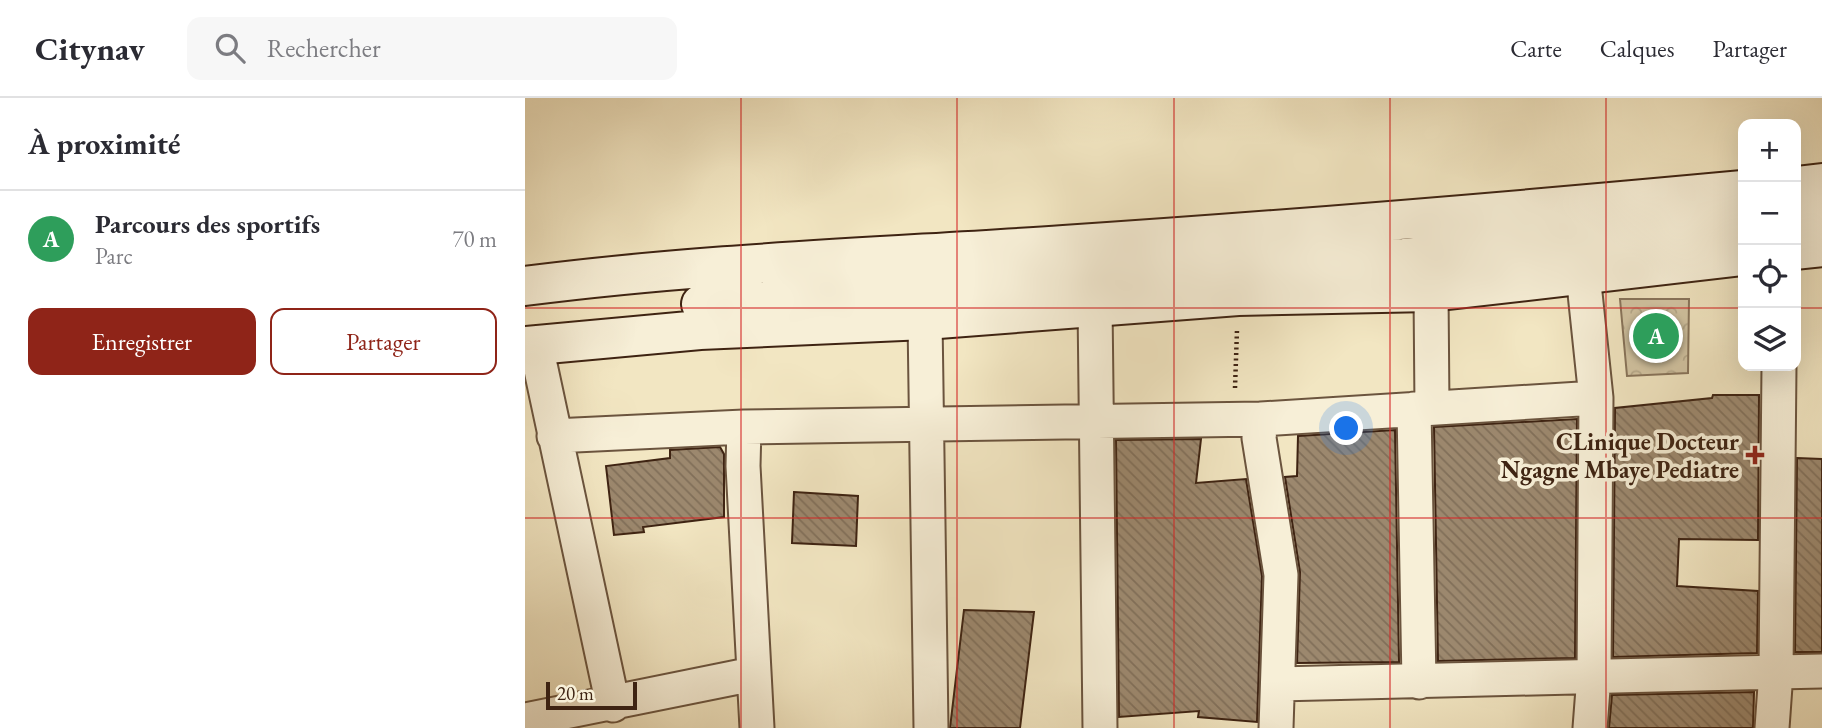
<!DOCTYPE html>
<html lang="fr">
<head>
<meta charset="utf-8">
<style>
  :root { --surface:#fff; --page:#f7f7f7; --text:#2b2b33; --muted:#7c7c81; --line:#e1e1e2; --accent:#8f2418 }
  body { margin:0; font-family:"EB Garamond",serif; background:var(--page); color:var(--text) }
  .controls { position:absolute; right:21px; top:21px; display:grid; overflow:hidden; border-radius:14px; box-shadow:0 7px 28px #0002 }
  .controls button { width:63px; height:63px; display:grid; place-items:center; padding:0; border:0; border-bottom:2px solid var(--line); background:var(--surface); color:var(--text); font:35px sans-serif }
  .scale { position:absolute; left:21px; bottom:18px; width:91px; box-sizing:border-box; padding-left:7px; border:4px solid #3e2312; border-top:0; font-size:19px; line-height:24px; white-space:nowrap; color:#3e2312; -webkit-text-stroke:5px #f7efd7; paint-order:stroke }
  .you { position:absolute; left:822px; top:331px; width:24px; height:24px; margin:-18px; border:5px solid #fff; border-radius:50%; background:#1a73e8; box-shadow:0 0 0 10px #1a73e833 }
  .badge { display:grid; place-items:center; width:46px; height:46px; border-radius:50%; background:var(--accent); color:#fff; font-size:23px; font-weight:700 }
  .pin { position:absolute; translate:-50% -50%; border:4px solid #fff; box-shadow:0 2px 7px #0006 }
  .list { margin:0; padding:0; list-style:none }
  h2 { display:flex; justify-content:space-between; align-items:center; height:91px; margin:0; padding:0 28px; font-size:30px }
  h2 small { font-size:23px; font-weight:400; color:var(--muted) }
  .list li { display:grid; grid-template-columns:46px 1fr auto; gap:21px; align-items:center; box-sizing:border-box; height:98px; padding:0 28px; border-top:2px solid var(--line) }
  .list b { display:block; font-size:26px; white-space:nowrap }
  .list p { margin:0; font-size:23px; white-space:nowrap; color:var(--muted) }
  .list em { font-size:23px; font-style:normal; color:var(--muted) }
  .actions { display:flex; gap:14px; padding:21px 28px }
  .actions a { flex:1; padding:16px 0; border:2px solid var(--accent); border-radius:14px; text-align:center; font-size:24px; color:var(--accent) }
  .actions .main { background:var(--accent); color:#fff }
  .icon { flex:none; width:38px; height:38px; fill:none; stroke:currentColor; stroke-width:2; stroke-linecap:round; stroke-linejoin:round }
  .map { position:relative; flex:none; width:1297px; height:630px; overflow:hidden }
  header { display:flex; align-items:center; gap:42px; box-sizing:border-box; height:98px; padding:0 35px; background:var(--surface); border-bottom:2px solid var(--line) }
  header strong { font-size:33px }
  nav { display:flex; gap:38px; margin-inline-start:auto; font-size:24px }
  .search { width:490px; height:63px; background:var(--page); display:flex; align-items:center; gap:18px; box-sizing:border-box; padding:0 24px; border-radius:14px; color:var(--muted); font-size:26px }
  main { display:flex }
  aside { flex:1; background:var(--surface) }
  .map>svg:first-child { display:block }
</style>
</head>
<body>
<header>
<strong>Citynav</strong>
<div class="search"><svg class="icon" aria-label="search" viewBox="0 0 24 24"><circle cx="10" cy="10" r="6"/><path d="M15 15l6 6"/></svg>Rechercher</div>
<nav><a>Carte</a><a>Calques</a><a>Partager</a></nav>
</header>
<main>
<aside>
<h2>À proximité<small></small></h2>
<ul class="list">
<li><span class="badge" style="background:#2e9e5b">A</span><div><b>Parcours des sportifs</b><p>Parc</p></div><em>70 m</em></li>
</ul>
<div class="actions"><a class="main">Enregistrer</a><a>Partager</a></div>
</aside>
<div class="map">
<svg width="1297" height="630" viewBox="0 0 1297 630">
  <defs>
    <pattern id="park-crowns" width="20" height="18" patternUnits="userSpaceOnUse" patternTransform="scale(1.75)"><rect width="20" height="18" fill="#d3c5a4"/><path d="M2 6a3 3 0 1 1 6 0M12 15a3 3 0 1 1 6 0" fill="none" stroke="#b6a98c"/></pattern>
    <pattern id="building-back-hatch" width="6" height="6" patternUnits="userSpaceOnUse" patternTransform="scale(1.75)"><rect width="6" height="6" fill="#9c886e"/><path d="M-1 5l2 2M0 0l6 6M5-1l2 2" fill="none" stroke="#816f59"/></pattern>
  </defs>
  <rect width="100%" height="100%" fill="#f2e6c2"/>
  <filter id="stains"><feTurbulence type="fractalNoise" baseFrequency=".00286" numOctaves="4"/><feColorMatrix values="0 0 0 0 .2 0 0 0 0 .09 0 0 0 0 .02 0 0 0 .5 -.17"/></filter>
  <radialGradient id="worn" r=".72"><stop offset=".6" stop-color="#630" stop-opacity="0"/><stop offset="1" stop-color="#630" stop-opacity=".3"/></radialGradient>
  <path fill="url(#park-crowns)" stroke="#88745b" stroke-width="2" d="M 1095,201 L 1164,201 L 1163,275 L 1102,278 Z"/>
  <path fill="url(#building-back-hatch)" stroke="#3e2312" stroke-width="2" d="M 1188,297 L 1234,297 L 1233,442 L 1154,441 L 1152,488 L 1233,493 L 1232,555 L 1088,559 L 1090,310 L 1187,300 Z
    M 1052,321 L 1050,560 L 913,563 L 909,329 Z
    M 870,332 L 874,564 L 772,565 L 775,474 L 760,379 L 772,378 L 773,338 Z
    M 676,341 L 671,385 L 721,381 L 737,478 L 732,624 L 673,619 L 674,613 L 594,619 L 591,342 Z
    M 195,349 L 199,356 L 199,419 L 118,429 L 119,434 L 89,437 L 81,368 L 145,360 L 145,352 Z
    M 1272,360 L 1297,361 L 1297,554 L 1270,554 Z
    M 269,394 L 333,398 L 331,448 L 267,445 Z
    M 439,512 L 509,514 L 495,630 L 425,630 Z
    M 1229,594 L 1228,630 L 1084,630 L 1087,597 Z"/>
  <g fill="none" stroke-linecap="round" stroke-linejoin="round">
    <g stroke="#6b543e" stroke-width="37">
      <path id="minor" d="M 1058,176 L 1071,300 L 1069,578 L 1065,630
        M 906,194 L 907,310
        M 570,207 L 575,630
        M 400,222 L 406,630
        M 11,248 L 88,607
        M 889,311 L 894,584
        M 736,321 L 1071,300
        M 219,329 L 218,368 L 232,630
        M 29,338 L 219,329 L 736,321 L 734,340 L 756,477 L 751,630
        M 753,586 L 1297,573
        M 0,622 L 228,576
        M 1247,630 L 1251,574 L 1254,268"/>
    </g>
    <g stroke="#3e2312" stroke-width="42">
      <path id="secondary" d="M 1271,88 L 1297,85
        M 1271,123 L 1297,120
        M 1271,152 L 1297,149
        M 0,188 C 179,165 359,159 539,147 C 766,132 992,113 1218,92
        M 176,206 L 879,160 L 1218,128
        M 0,248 L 175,232 L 400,222 L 713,198 L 906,194 L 1218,158"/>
    </g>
    <path stroke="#3e2312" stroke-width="4.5" stroke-dasharray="2 3.5" stroke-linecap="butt" d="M 710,290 L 712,232"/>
    <use href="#minor" stroke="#f7efd7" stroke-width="33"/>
    <use href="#secondary" stroke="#f7efd7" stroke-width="38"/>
  </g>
  <path fill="none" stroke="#d62828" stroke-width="2" stroke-opacity="0.55" d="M 216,0 L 216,630M 432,0 L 432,630M 649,0 L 649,630M 865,0 L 865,630M 1081,0 L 1081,630M 0,210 L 1218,210M 1271,210 L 1297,210M 0,420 L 1297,420"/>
  <path fill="#8f2418" stroke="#f7efd7" stroke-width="2.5" d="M1226.5 346.5h7v7h7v7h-7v7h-7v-7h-7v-7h7z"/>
  <g text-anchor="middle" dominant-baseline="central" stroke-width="7" stroke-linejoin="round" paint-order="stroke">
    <g font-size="24" font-weight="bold" fill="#3e2312" stroke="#f7efd7" text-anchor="end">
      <text x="1214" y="343">CLinique Docteur<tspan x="1214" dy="28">Ngagne Mbaye Pediatre</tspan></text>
    </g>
  </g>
  <rect width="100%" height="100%" filter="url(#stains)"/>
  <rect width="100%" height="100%" fill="url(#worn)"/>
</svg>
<div class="controls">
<button>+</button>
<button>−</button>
<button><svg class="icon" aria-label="locate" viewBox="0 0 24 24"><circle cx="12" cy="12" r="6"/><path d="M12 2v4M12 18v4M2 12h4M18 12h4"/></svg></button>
<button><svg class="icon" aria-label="layers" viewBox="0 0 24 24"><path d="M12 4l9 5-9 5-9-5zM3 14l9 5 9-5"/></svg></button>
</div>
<div class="scale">20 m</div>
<div class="you"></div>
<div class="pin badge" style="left:1131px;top:238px;background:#2e9e5b">A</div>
</div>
</main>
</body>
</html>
